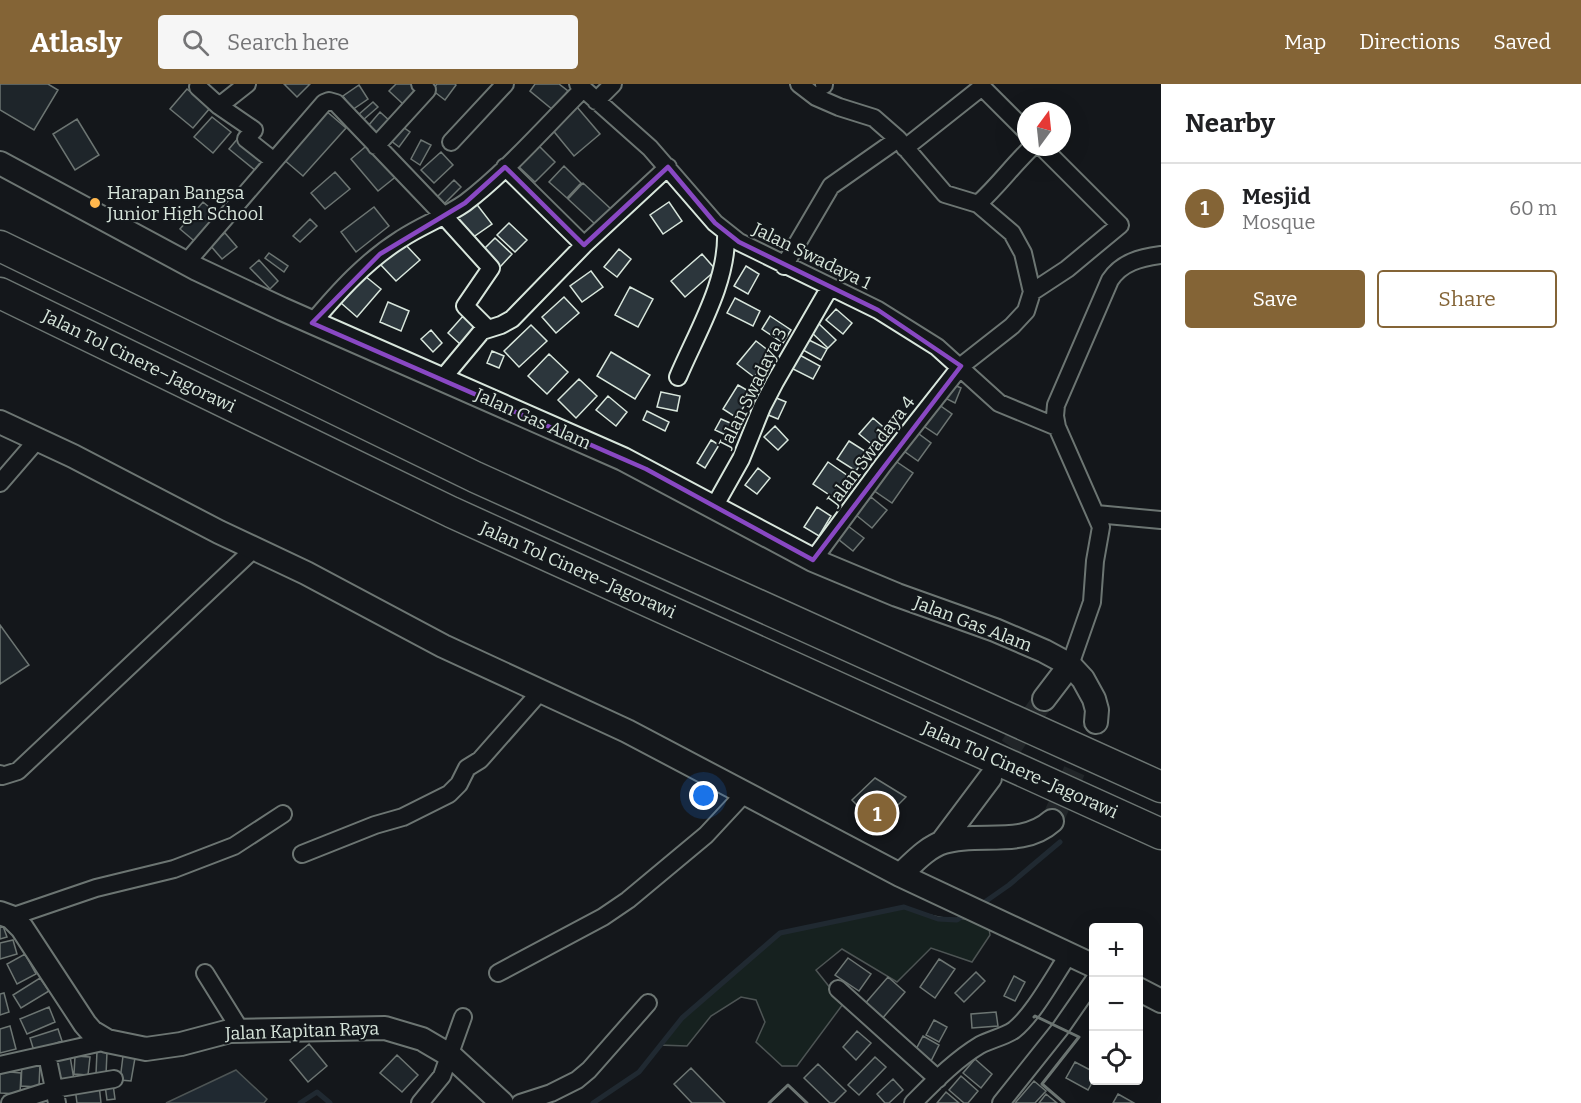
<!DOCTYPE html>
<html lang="en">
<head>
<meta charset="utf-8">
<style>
  :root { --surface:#fff; --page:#f6f6f6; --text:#202124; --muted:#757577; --line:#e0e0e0; --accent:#846436 }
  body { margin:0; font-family:Bitter,serif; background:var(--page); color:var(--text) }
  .controls { position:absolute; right:18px; bottom:18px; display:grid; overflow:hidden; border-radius:6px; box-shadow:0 6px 24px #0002 }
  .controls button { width:54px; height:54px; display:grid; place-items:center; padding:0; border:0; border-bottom:2px solid var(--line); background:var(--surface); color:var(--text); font:30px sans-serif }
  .compass { position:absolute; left:1017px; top:18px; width:54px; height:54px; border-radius:50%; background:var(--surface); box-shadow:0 6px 24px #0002; rotate:15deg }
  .you { position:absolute; left:704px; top:712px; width:21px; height:21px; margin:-15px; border:4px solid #fff; border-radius:50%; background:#1a73e8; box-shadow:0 0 0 9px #1a73e833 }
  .badge { display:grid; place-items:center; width:39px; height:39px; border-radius:50%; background:var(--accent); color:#fff; font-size:20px; font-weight:700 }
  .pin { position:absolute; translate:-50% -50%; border:3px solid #fff; box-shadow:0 2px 6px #0006 }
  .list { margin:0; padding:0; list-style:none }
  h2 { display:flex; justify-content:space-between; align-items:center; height:78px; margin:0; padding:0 24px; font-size:26px }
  h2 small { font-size:20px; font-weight:400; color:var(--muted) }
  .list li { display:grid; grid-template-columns:39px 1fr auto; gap:18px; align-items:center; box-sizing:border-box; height:90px; padding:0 24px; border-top:2px solid var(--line) }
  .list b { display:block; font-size:22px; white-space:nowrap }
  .list p { margin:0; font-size:20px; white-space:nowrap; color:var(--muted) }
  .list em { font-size:20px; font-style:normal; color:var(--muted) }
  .actions { display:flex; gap:12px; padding:18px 24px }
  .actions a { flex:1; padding:14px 0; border:2px solid var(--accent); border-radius:6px; text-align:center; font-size:21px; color:var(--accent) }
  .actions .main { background:var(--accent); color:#fff }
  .icon { flex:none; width:33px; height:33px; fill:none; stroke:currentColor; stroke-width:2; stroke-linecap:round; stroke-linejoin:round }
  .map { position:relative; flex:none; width:1161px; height:1019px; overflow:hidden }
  header { display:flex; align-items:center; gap:36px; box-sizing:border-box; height:84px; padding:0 30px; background:var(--accent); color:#fff }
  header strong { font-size:28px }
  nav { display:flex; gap:33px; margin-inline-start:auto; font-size:21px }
  .search { width:420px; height:54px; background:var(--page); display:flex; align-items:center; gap:15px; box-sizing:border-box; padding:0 21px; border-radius:6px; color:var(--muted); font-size:22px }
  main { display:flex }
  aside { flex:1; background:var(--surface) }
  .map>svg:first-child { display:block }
</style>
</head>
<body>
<header>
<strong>Atlasly</strong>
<div class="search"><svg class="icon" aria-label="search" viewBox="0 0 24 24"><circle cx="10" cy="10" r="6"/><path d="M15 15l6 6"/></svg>Search here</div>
<nav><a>Map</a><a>Directions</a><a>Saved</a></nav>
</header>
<main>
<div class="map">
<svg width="1161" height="1019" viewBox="0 0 1161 1019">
  <rect width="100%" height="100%" fill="#14181c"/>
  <path fill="#1a2d24" stroke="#939e99" stroke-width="1.5" d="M 904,823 C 940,835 950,837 987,833 L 990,851 L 972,878 L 931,864 L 897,898 L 842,865 L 816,886 L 843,920 L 797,982 L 782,982 L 756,958 L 765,938 L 756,916 L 741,913 L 711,932 L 687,962 L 659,961 L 682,934 L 780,849 Z"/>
  <path fill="#2f3f4d" stroke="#939e99" stroke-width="1.5" d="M 236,986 L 267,1015 L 264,1019 L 166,1019 Z"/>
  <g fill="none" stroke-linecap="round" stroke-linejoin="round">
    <path stroke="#2f3f4d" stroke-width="5" d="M 979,822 L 1009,801 L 1060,758
      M 300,1019 L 317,1008 L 330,1019
      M 593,1019 L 639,988 L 682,934 L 780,849 L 904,823 L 938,835 L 957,836 L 966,830"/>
  </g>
  <path fill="#2c363c" stroke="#d8e6dc" stroke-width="1.5" d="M 0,0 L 48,0 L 58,6 L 34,46 L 0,26 Z
    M 284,0 L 310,0 L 297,13 Z
    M 396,0 L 417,0 L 419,2 L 403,20 L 389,7 Z
    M 437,0 L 455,0 L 456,1 L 445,16 L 432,6 Z
    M 535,0 L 559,0 L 568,7 L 553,26 L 530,7 Z
    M 359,1 L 368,15 L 352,26 L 343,12 Z
    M 187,5 L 210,24 L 193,44 L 170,25 Z
    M 373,18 L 378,23 L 363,36 L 358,31 Z
    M 577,23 L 600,50 L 574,72 L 551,44 Z
    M 325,26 L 346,44 L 303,92 L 282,74 Z
    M 380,28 L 391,38 L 379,51 L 368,42 Z
    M 212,33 L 231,48 L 213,69 L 194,53 Z
    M 77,35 L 99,71 L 75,86 L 53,50 Z
    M 400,41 L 410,48 L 399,63 L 390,56 Z
    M 239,53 L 266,75 L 256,87 L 229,65 Z
    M 421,56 L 431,61 L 420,81 L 411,75 Z
    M 371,58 L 398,91 L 378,107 L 351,75 Z
    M 537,60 L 555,78 L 535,98 L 517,81 Z
    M 441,68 L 453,81 L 434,99 L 421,86 Z
    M 564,82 L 581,99 L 567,114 L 549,98 Z
    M 335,88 L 350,105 L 325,125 L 311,109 Z
    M 454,96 L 461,103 L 442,122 L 435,115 Z
    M 583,99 L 611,125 L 596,141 L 568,115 Z
    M 203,118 L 222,134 L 199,161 L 180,145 Z
    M 475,118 L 492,140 L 469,156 L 452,134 Z
    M 669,118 L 682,137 L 663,150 L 650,131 Z
    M 374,123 L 389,142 L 356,168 L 341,148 Z
    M 310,135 L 317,142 L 300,158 L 293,152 Z
    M 509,139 L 527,156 L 515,168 L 497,151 Z
    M 225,149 L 237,163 L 222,175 L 210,161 Z
    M 495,154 L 512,170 L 500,183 L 482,167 Z
    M 404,159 L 420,176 L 396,197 L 380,180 Z
    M 619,165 L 631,175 L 617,193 L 604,183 Z
    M 269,169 L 288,182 L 284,188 L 265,174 Z
    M 702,170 L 716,186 L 685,213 L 671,197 Z
    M 259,176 L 278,197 L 270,205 L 250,184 Z
    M 746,182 L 759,190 L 748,210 L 734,202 Z
    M 591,187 L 603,203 L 582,218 L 570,202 Z
    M 365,192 L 381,205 L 357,233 L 341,219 Z
    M 630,203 L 653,215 L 638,243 L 615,231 Z
    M 564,213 L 579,229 L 556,249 L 542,233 Z
    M 735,214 L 760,227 L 753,242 L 727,229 Z
    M 388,218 L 409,227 L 401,247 L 380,238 Z
    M 836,225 L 852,239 L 843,250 L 826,236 Z
    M 463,232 L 475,244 L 460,260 L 448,249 Z
    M 770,232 L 791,246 L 783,259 L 762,245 Z
    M 818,239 L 836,256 L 828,264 L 810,247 Z
    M 531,241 L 547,257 L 519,283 L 504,267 Z
    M 431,246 L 442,259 L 433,268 L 421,255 Z
    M 809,256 L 827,265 L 821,276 L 803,266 Z
    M 756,257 L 773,270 L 754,293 L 737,280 Z
    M 492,267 L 504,272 L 499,284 L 487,279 Z
    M 611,268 L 650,291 L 635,315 L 597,292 Z
    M 796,269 L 820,282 L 813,295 L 789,283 Z
    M 549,270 L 568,288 L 547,310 L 528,292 Z
    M 579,295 L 597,312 L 576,334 L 558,316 Z
    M 952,300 L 961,304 L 955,319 L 945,314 Z
    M 738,301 L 752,309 L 737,334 L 723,325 Z
    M 661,308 L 680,312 L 677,327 L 657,323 Z
    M 608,312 L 627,328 L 616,342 L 596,326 Z
    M 774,313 L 786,318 L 778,335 L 766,330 Z
    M 935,318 L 952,330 L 937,351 L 919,339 Z
    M 647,327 L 669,338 L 665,347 L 643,336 Z
    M 873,334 L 888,347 L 875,363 L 859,350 Z
    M 721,335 L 737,342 L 732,354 L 715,346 Z
    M 775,342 L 788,356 L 778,366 L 764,353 Z
    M 915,347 L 931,359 L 918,377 L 901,365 Z
    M 711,356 L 719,361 L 705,384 L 697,379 Z
    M 849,357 L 868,369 L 856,387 L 837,375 Z
    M 894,376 L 913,389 L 892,419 L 873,406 Z
    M 828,378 L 851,394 L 837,416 L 813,400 Z
    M 758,384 L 770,394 L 757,410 L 745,401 Z
    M 871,413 L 887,426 L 872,444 L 856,431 Z
    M 817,423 L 831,432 L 819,452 L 804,443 Z
    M 848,442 L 864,454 L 853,467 L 838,455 Z
    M 0,541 L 29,581 L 0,600 Z
    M 875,694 L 906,713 L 877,742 L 852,716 Z
    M 3,842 L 7,853 L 0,855 L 0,844 Z
    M 13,856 L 17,870 L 0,875 L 0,859 Z
    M 25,870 L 36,890 L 17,900 L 7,880 Z
    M 848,874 L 871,890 L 859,907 L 835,891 Z
    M 939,875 L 955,885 L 935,914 L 920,903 Z
    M 976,888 L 985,897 L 964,918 L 955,909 Z
    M 1014,892 L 1025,898 L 1015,917 L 1004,912 Z
    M 888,893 L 905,908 L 881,936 L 863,922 Z
    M 40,894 L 49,907 L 21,924 L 13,911 Z
    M 4,909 L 9,928 L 0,931 L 0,910 Z
    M 49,923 L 55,938 L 27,950 L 20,935 Z
    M 996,928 L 998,942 L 972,944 L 971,930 Z
    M 934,936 L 947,943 L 939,958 L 926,951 Z
    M 10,942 L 16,965 L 0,969 L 0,945 Z
    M 58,945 L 62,957 L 34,967 L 30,954 Z
    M 857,947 L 871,959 L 856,976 L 843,963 Z
    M 923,952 L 939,961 L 931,977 L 914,969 Z
    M 309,960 L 327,982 L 308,998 L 290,976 Z
    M 97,967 L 107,968 L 106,991 L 96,990 Z
    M 397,971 L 418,991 L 402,1008 L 380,989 Z
    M 70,972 L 74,996 L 55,1000 L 50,976 Z
    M 75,972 L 90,973 L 88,991 L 74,990 Z
    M 123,972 L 135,974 L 131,997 L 120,996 Z
    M 875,973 L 886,983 L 859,1011 L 848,1001 Z
    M 975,975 L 992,990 L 981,1004 L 963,989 Z
    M 1075,978 L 1094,988 L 1094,995 L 1088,1006 L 1066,994 Z
    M 22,979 L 40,980 L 39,1003 L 21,1002 Z
    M 818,980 L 846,1007 L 834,1019 L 830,1019 L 804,994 Z
    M 691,984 L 725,1019 L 692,1019 L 674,1000 Z
    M 0,987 L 21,989 L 20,1010 L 0,1009 Z
    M 961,992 L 978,1007 L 968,1019 L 964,1019 L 949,1006 Z
    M 893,995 L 903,1006 L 889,1019 L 885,1019 L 877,1010 Z
    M 1034,997 L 1046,1007 L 1035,1019 L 1015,1019 Z
    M 113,1000 L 115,1015 L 107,1016 L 105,1001 Z
    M 99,1001 L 101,1019 L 77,1019 L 75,1004 Z
    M 946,1008 L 959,1019 L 937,1019 Z
    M 1046,1010 L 1057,1019 L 1039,1019 Z
    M 1118,1010 L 1134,1019 L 1113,1019 Z"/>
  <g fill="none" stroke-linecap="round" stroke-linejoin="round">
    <path stroke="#313739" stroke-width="22" stroke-dasharray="22 11" stroke-linecap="butt" d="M 992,690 L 1044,615
      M 1052,737 L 1096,638"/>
    <g stroke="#d8e6dc" stroke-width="20">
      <path id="street" d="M 578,0 L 650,64 L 715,139 L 739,158 L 878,226 L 937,263 L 999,319 L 1057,343
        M 799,0 L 816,13 L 839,23 L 874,34 L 898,55 L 945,110 L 978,120 L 1012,149 L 1023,169 L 1032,208 L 1026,227 L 1012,242 L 961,282 L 883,381 L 813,476
        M 824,0 L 824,1
        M 198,3 L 219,22 L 254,46 L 246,55 L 274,77
        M 596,17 L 613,0
        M 219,22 L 247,0
        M 451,58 L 505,0
        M 376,62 L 427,6 L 420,0
        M 905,64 L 982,3 L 1026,47
        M 505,83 L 584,161
        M 978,120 C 998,102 1013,81 1032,63
        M 186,179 L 324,19 L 329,17 L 336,19 L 444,132 L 491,184 L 465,222 L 487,244
        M 784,182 L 831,102 L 898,55
        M 1032,208 L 1067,185 L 1120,141 L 1042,63
        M 312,239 C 339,207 366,177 401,155 C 422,141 445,133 465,119 C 507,87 546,42 583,5
        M 678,293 C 697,248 728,198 726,148
        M 442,295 L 482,247 L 501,241 L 512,235 L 584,161 L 668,83
        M 0,399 L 38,355
        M 714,423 L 741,375 L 762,323 L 775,298 L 830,203
        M 1096,430 L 1161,436
        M 1070,581 L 1092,518 L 1095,477 L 1101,443 L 1057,343 L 1055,332 L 1056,321 L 1110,196 C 1122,178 1140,174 1161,171
        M 0,690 L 2,692 L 18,687 L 255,464
        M 302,770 L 375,741 L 403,733 L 449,710 L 459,700 L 467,684 L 480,676 L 540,608
        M 11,833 L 96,804 L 174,785 L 234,762 L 283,730
        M 205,889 L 241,947
        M 498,889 L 603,833 L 628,816 L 706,751 L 745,709
        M 838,905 L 938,995
        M 47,971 L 57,1019
        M 0,981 L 107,957
        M 10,1019 L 54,1005 L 114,995
        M 420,1019 L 442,992 L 463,933
        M 520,1019 L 551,1009 L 577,996 L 589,986 L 648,919
        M 913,1019 C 934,998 955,976 980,961 C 991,955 1004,953 1014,946 C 1034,930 1054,892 1069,870
        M 1001,1019 L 1060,945 L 1094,896"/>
    </g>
    <g stroke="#d8e6dc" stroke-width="26">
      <path id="secondary" d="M 0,79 L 197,185 L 282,225 L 623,375 L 813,476 L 897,511 L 995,546 L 1044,567 L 1070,581 L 1083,595 L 1094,615 L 1097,626 L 1096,638
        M 0,338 L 73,372 L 219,448 L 306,489 L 443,562 L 627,647 L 900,791 L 1094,882
        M 1044,615 L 1070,581
        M 942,758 L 990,694
        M 900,791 C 913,779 927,763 944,758 C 979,747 1022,764 1052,737
        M 0,829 L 11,833 L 22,844 L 85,940 L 92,948 L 107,957 L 146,965 L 181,960 L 230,947 L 385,944 L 422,955 L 451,972 L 502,1019
        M 1138,905 L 1161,917"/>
    </g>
    <g stroke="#d8e6dc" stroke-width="33">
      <path id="highway" d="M 0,162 L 475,393 L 1161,703
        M 0,209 L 451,428 L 1161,750"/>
    </g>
    <use href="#street" stroke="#14181c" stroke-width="16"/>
    <use href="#secondary" stroke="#14181c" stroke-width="22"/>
    <use href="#highway" stroke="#14181c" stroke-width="30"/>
    <path stroke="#d8e6dc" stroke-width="3" d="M 1034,933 L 1035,932 L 1079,953 L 1042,1000 L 1064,1019
      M 769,1019 L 788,1001 L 807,1019"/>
  </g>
  <path d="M0 0H1161V1019H0ZM 505,83 L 584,161 L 668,83 L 715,139 L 739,158 L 878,226 L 961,282 L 813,476 L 646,385 L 312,239 L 380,170 L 465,119 Z" fill="#14181c" fill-opacity=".55" fill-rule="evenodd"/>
  <path fill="none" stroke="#8948c3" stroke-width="4.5" stroke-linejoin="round" d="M 505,83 L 584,161 L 668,83 L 715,139 L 739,158 L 878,226 L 961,282 L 813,476 L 646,385 L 312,239 L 380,170 L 465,119 Z"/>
  <circle fill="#ffb74d" stroke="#14181c" stroke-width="2" cx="95" cy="119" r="6"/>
  <g text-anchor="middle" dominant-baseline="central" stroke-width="4.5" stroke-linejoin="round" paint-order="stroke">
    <g font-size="18" fill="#d8e6dc" stroke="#14181c" text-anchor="start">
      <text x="107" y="109">Harapan Bangsa<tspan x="107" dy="21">Junior High School</tspan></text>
    </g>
    <g font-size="18" fill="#d8e6dc" stroke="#14181c">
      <text transform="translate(812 172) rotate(26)">Jalan Swadaya 1</text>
      <text transform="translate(139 277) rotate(26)">Jalan Tol Cinere–Jagorawi</text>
      <text transform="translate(753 304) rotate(-64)">Jalan Swadaya 3</text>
      <text transform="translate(533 335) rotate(24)">Jalan Gas Alam</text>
      <text transform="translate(871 367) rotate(-53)">Jalan Swadaya 4</text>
      <text transform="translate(578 486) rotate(24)">Jalan Tol Cinere–Jagorawi</text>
      <text transform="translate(973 540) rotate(21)">Jalan Gas Alam</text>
      <text transform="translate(1020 686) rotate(24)">Jalan Tol Cinere–Jagorawi</text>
      <text transform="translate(302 947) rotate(-2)">Jalan Kapitan Raya</text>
    </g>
  </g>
</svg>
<div class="controls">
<button>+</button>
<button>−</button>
<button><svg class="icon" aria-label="locate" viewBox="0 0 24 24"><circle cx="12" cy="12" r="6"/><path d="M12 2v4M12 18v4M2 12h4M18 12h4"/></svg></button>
</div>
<svg class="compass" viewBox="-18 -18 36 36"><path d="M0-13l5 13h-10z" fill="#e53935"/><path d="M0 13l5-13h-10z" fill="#757577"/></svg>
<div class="you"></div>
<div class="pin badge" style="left:877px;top:729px">1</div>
</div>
<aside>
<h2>Nearby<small></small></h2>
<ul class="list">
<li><span class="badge">1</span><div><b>Mesjid</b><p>Mosque</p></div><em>60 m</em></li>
</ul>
<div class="actions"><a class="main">Save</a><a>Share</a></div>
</aside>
</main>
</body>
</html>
